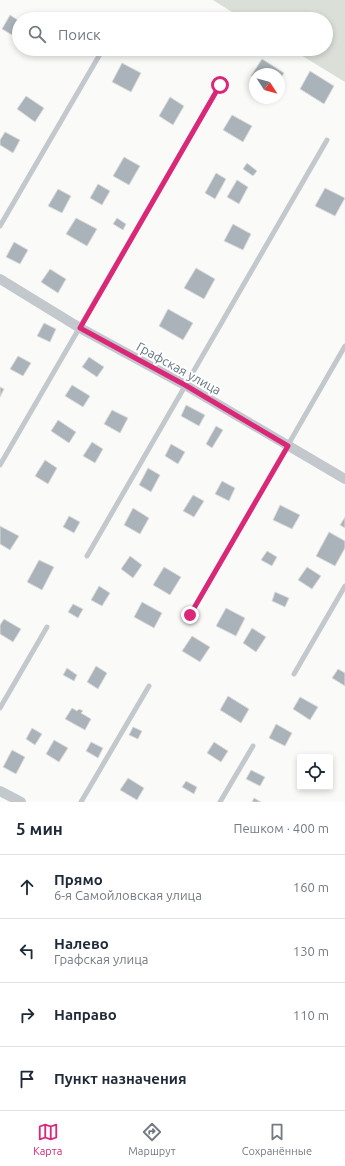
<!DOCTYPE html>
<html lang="ru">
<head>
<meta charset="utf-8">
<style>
  :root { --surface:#fff; --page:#f2f2f3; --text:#1f2937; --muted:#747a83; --line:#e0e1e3; --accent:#db2777 }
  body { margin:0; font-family:Ubuntu,sans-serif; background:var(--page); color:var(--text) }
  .controls { position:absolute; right:12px; bottom:12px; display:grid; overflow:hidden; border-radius:4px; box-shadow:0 2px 6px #0003 }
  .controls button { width:36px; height:36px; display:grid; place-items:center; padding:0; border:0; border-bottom:1px solid var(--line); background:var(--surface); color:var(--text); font:20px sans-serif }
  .compass { position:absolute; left:249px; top:68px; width:36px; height:36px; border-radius:50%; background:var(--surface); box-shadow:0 2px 6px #0003; rotate:126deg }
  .stop { position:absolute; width:12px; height:12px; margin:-9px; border:3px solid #db2777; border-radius:50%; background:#fff }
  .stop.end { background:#db2777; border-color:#fff; box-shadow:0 1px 4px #0008 }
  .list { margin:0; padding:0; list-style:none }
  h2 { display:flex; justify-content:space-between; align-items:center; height:52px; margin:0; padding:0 16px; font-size:17px }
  h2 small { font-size:13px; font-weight:400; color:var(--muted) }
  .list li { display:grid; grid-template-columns:26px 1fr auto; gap:12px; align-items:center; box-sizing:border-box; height:64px; padding:0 16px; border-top:1px solid var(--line) }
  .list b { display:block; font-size:15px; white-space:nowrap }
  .list p { margin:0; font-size:13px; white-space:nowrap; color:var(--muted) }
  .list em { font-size:13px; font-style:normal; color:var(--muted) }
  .icon { flex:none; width:22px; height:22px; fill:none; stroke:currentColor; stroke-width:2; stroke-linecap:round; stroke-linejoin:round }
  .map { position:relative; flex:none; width:345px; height:802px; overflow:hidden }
  .search { position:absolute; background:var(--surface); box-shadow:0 2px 6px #0003; left:12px; right:12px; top:12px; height:44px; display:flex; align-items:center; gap:10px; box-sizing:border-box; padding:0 14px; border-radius:22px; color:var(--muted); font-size:15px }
  .sheet { height:308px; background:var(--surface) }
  nav { display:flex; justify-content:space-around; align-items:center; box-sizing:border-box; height:56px; border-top:1px solid var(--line); background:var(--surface); font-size:11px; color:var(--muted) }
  nav a { display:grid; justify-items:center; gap:2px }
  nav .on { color:var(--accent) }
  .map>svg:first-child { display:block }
</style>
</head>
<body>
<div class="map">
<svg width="345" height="802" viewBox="0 0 345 802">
  <rect width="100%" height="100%" fill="#fafaf8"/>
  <path fill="#dadfd7" d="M 213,0 L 345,0 L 345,82 L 291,49 L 326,49 L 326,19 L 243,19 Z"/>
  <path fill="#aab3b9" stroke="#dcdcda" d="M 10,15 L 19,21 L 19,39 L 2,29 Z
    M 216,49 L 225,49 L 223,53 Z
    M 262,59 L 284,73 L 279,81 L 279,74 L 255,74 L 255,78 L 251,76 Z
    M 122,63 L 141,73 L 131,92 L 112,82 Z
    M 310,71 L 334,86 L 324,104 L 300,89 Z
    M 26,96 L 44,108 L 35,122 L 17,109 Z
    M 170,97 L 184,106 L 173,125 L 159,116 Z
    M 232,115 L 252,126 L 243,142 L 223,130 Z
    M 5,132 L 20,140 L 13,153 L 0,145 L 0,140 Z
    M 124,157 L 140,166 L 129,185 L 113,176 Z
    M 247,163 L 257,171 L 253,176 L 243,169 Z
    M 216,173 L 226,179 L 215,199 L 205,193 Z
    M 237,180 L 248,187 L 239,204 L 227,197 Z
    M 98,184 L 110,191 L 102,205 L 90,198 Z
    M 325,188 L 345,198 L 335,216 L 315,206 Z
    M 58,189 L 71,196 L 62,213 L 48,206 Z
    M 76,218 L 97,229 L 87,246 L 66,234 Z
    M 117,218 L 126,224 L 123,230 L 113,224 Z
    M 233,224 L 251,234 L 243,250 L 224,241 Z
    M 14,242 L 28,250 L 20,264 L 6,257 Z
    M 196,268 L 215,279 L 204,299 L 184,288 Z
    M 50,269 L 66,279 L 58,293 L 41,282 Z
    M 168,309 L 193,323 L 183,340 L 159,326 Z
    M 44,323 L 56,329 L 50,342 L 37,336 Z
    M 18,356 L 31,363 L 23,376 L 10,369 Z
    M 89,357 L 104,367 L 97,377 L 82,367 Z
    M 72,385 L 90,396 L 83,407 L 65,396 Z
    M 0,387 L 4,389 L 0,397 Z
    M 186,405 L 205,415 L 199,426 L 181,416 Z
    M 112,410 L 128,418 L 120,433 L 104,424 Z
    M 58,420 L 76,432 L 69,443 L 51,431 Z
    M 216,426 L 223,430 L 212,448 L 206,444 Z
    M 92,442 L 103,449 L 95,463 L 83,456 Z
    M 171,444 L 185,452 L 178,464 L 165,456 Z
    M 45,460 L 57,468 L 48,484 L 35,476 Z
    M 148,468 L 160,475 L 151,492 L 139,485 Z
    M 222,481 L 235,488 L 229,501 L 215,494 Z
    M 193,495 L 204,501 L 194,517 L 183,511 Z
    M 280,505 L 300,515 L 292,529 L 273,520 Z
    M 133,508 L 149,518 L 140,534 L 124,525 Z
    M 69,516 L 80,522 L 74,533 L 63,527 Z
    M 345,517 L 345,528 L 340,525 Z
    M 0,526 L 19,536 L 10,550 L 0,544 Z
    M 329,532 L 345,541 L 345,548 L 335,566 L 316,556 Z
    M 267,551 L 277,557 L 272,566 L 261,560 Z
    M 130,556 L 142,565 L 133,578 L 121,569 Z
    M 39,560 L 54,567 L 42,590 L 27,582 Z
    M 164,567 L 181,577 L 170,595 L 153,585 Z
    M 307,567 L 321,576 L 312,589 L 298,580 Z
    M 99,586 L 110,593 L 102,606 L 91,600 Z
    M 275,592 L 289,598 L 285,607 L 272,601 Z
    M 142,602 L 162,613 L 154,628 L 134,617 Z
    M 73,604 L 83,609 L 78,618 L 68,612 Z
    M 226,608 L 245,618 L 236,636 L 216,626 Z
    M 4,619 L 21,629 L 13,642 L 0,634 L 0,625 Z
    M 252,628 L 266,637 L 256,652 L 243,643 Z
    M 192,636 L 210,647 L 200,662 L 182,651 Z
    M 96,666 L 107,673 L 98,689 L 87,682 Z
    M 67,668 L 77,675 L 74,681 L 63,675 Z
    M 338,669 L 345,673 L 345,686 L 332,678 Z
    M 228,696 L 249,709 L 241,723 L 220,710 Z
    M 300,697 L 318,707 L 310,720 L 293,709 Z
    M 72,708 L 77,711 L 79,709 L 83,711 L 81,713 L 91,719 L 85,730 L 65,719 Z
    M 276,724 L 292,733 L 285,746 L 269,738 Z
    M 133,727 L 142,731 L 138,739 L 129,735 Z
    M 32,728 L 42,734 L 35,745 L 26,739 Z
    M 54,740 L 68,748 L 59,762 L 46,754 Z
    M 91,742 L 103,748 L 98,758 L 86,751 Z
    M 214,742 L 228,751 L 221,762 L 207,753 Z
    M 12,750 L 25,757 L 16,774 L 3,767 Z
    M 251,770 L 265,777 L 260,786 L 246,779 Z
    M 128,778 L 144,788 L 137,800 L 120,790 Z
    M 186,781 L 197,787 L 194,794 L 182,787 Z
    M 254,798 L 261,802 L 252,802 Z"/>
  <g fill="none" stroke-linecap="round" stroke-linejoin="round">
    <path stroke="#c3c8cc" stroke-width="5" d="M 0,226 L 103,49
      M 0,465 L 220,85
      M 87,556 L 327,140
      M 190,615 L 345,346
      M 294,674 L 345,586
      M 0,708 L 47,627
      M 81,802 L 149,686
      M 220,802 L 253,746"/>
    <path stroke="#c3c8cc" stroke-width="10" d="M 0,279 L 80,328 L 185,385 L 345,479
      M 0,791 L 21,802"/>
  </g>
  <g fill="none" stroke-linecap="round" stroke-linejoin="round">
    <path stroke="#db2777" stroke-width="5" d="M 190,615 L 288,446 L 185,385 L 80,328 L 220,85"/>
  </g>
  <g text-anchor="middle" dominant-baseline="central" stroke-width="4" stroke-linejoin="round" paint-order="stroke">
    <g font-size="13" fill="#657683" stroke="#fff">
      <text transform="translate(179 368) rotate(29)">Графская улица</text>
    </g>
  </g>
</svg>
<div class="controls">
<button><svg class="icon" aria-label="locate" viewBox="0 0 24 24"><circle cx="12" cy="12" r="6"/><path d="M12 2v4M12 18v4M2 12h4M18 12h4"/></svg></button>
</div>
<svg class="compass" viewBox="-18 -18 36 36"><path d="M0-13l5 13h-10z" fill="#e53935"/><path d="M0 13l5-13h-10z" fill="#747a83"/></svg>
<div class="stop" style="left:220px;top:85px"></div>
<div class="stop end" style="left:190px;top:615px"></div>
<div class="search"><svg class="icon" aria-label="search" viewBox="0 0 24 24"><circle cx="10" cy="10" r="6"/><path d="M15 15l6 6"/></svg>Поиск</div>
</div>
<section class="sheet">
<h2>5 мин<small>Пешком · 400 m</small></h2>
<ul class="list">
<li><svg class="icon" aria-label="ahead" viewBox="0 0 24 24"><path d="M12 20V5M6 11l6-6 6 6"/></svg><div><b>Прямо</b><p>6-я Самойловская улица</p></div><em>160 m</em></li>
<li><svg class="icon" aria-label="left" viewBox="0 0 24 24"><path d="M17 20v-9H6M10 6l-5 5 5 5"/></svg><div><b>Налево</b><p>Графская улица</p></div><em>130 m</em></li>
<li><svg class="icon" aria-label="right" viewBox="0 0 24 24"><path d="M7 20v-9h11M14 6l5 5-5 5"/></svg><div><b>Направо</b></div><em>110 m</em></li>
<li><svg class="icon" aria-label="arrive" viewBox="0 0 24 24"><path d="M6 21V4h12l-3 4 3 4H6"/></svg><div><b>Пункт назначения</b></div></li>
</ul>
</section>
<nav>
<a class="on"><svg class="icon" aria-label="map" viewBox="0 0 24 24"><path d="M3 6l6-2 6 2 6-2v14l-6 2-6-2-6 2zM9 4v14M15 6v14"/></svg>Карта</a>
<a><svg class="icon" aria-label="directions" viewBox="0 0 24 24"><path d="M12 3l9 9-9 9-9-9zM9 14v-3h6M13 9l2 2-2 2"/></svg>Маршрут</a>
<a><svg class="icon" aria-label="saved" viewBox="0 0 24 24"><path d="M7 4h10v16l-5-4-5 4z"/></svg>Сохранённые</a>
</nav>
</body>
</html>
